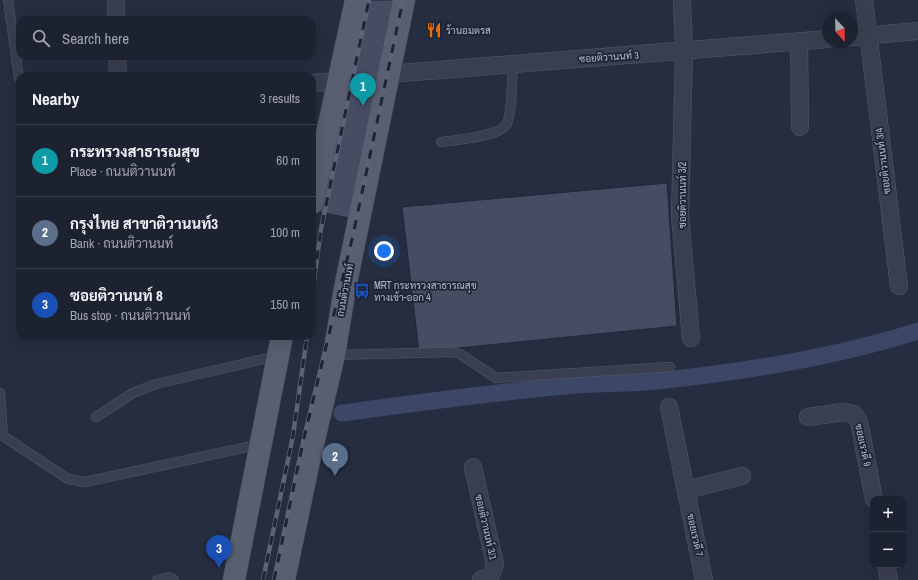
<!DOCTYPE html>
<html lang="en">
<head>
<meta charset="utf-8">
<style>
  :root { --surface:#1c2230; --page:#252a38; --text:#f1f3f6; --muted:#a0a4ab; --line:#3a3f4c; --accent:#8bbbb9 }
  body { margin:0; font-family:"Archivo Narrow",Sarabun,sans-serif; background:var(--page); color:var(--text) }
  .controls { position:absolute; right:12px; bottom:12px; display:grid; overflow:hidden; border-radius:8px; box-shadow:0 4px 16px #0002 }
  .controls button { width:36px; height:36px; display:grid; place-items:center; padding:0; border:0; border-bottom:1px solid var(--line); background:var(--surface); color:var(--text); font:20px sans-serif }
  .compass { position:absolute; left:822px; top:12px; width:36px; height:36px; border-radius:50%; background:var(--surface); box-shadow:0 4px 16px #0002; rotate:158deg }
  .you { position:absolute; left:384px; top:251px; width:14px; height:14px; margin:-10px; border:3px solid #fff; border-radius:50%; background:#1a73e8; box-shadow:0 0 0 6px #1a73e833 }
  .badge { display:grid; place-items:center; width:26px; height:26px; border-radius:50%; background:var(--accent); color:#fff; font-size:13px; font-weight:700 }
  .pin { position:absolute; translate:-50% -33px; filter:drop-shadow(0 1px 2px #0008) }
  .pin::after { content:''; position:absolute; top:21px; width:14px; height:12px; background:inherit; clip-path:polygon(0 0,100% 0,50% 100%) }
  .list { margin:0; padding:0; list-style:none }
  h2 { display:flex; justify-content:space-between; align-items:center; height:52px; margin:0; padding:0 16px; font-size:17px }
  h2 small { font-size:13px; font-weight:400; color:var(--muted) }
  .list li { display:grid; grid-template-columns:26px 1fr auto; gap:12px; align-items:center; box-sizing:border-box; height:72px; padding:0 16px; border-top:1px solid var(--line) }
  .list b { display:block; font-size:15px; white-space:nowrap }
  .list p { margin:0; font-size:13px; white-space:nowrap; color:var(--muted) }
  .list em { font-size:13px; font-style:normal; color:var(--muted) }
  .icon { flex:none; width:22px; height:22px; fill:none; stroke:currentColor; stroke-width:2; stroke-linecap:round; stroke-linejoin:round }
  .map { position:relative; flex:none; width:918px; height:580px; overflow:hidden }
  .search { position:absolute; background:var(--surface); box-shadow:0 4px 16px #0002; left:16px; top:16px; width:300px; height:44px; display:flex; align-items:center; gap:10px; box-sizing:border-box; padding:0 14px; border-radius:12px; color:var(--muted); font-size:15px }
  .panel { position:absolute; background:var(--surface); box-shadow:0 4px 16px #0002; left:16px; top:72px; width:300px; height:268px; border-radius:12px }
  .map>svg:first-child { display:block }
</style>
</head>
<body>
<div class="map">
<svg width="918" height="580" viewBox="0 0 918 580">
  <rect width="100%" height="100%" fill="#262d40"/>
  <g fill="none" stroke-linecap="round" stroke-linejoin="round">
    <path stroke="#3c4768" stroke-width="17" d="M 342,413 C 416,403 489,393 564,386 C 595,383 626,384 657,381 C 743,372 835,357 918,331"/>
  </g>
  <path fill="#464c62" stroke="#212637" d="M 360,0 L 411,0 L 364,221 L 315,211 Z
    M 667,183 L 677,326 L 419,352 L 402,207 Z"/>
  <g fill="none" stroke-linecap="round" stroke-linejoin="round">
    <g stroke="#555a6a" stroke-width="10">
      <path id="service" d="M 8,0 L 19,78
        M 441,142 C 456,140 497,137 506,125 C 512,117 512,76 513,64
        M 334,355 L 453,352 L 460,354 L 496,378 L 670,367
        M 0,393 L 3,436
        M 96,417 L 133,393 L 156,384 L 277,356
        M 3,436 L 68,479 L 85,482 L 261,444
        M 157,580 L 169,577 L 174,580"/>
    </g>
    <g stroke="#555a6a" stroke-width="18">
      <path id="minor" d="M 116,0 L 116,20
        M 682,0 L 684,51 L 680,216 L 691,338
        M 864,0 L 899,286
        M 852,37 L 918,31
        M 799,41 L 800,127
        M 117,56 L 118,76
        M 389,74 L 828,39
        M 312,83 L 340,81
        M 669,407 L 704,580
        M 808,417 L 843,412 L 854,414 L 859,422 L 874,499
        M 473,467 L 495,565 L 491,575 L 481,580
        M 686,490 L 742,476
        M 886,565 L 889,580"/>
    </g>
    <g stroke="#444859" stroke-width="23">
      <path id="primary" d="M 312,203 L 356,0
        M 234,580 L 282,336
        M 284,580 L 309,461 L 334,355 L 345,288 L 404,0"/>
    </g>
    <use href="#service" stroke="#3a3f50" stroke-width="9"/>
    <use href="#minor" stroke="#3a3f50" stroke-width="17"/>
    <use href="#primary" stroke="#595e70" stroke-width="22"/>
    <g stroke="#5d6377" stroke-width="4.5">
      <path id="rail" d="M 312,295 L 321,229 L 369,0
        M 263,580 L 293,436 L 307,336
        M 274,580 L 304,438 L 353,235 L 403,0"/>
    </g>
    <use href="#rail" stroke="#1f2435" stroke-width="3" stroke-dasharray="9" stroke-linecap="butt"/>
  </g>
  <defs>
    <g id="restaurant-bare" transform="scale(1.2)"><path d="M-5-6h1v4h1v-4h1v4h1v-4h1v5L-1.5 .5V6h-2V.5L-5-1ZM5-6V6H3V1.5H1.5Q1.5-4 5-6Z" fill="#e8710a" stroke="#1f2435" stroke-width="2.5" paint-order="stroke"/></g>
    <g id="bus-bare" transform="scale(1.2)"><path d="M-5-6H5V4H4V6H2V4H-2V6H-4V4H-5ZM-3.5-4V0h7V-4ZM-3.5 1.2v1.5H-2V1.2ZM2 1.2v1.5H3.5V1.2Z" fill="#1a4fb4" stroke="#1f2435" stroke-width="2.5" paint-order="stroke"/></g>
  </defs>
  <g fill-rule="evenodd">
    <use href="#restaurant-bare" x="434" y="30"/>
    <use href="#bus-bare" x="362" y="291"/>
  </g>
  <g text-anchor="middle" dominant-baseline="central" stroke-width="3.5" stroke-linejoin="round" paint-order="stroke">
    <g font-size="10" fill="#b7bbca" stroke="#1f2435" text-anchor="start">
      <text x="446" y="30">ร้านอมตรส</text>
      <text x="374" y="285">MRT กระทรวงสาธารณสุข<tspan x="374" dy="12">ทางเข้า-ออก 4</tspan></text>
    </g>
    <g font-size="10" fill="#b7bbca" stroke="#1f2435">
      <text transform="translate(609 57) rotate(-4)">ซอยติวานนท์ 3</text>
      <text transform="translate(883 161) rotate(-97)">ซอยติวานนท์ 3/4</text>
      <text transform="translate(682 195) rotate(-90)">ซอยติวานนท์ 3/2</text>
      <text transform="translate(345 290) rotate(-79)">ถนนติวานนท์</text>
      <text transform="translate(863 445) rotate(78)">ซอยเรวดี 9</text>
      <text transform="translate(486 527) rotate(77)">ซอยติวานนท์ 3/1</text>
      <text transform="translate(695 535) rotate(78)">ซอยเรวดี 7</text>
    </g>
  </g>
</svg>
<div class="controls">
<button>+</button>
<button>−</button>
</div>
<svg class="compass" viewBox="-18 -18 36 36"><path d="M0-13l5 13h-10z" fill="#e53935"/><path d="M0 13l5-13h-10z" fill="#a0a4ab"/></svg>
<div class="you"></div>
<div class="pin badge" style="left:363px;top:106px;background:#0f9aa8">1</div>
<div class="pin badge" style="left:335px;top:476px;background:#5c6f8a">2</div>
<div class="pin badge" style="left:219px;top:568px;background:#1a4fb4">3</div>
<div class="search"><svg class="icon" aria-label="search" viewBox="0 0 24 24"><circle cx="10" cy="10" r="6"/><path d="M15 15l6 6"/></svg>Search here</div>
<section class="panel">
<h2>Nearby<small>3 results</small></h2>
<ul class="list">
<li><span class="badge" style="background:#0f9aa8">1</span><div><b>กระทรวงสาธารณสุข</b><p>Place · ถนนติวานนท์</p></div><em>60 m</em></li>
<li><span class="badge" style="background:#5c6f8a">2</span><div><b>กรุงไทย สาขาติวานนท์3</b><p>Bank · ถนนติวานนท์</p></div><em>100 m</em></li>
<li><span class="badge" style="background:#1a4fb4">3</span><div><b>ซอยติวานนท์ 8</b><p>Bus stop · ถนนติวานนท์</p></div><em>150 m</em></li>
</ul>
</section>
</div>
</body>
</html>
